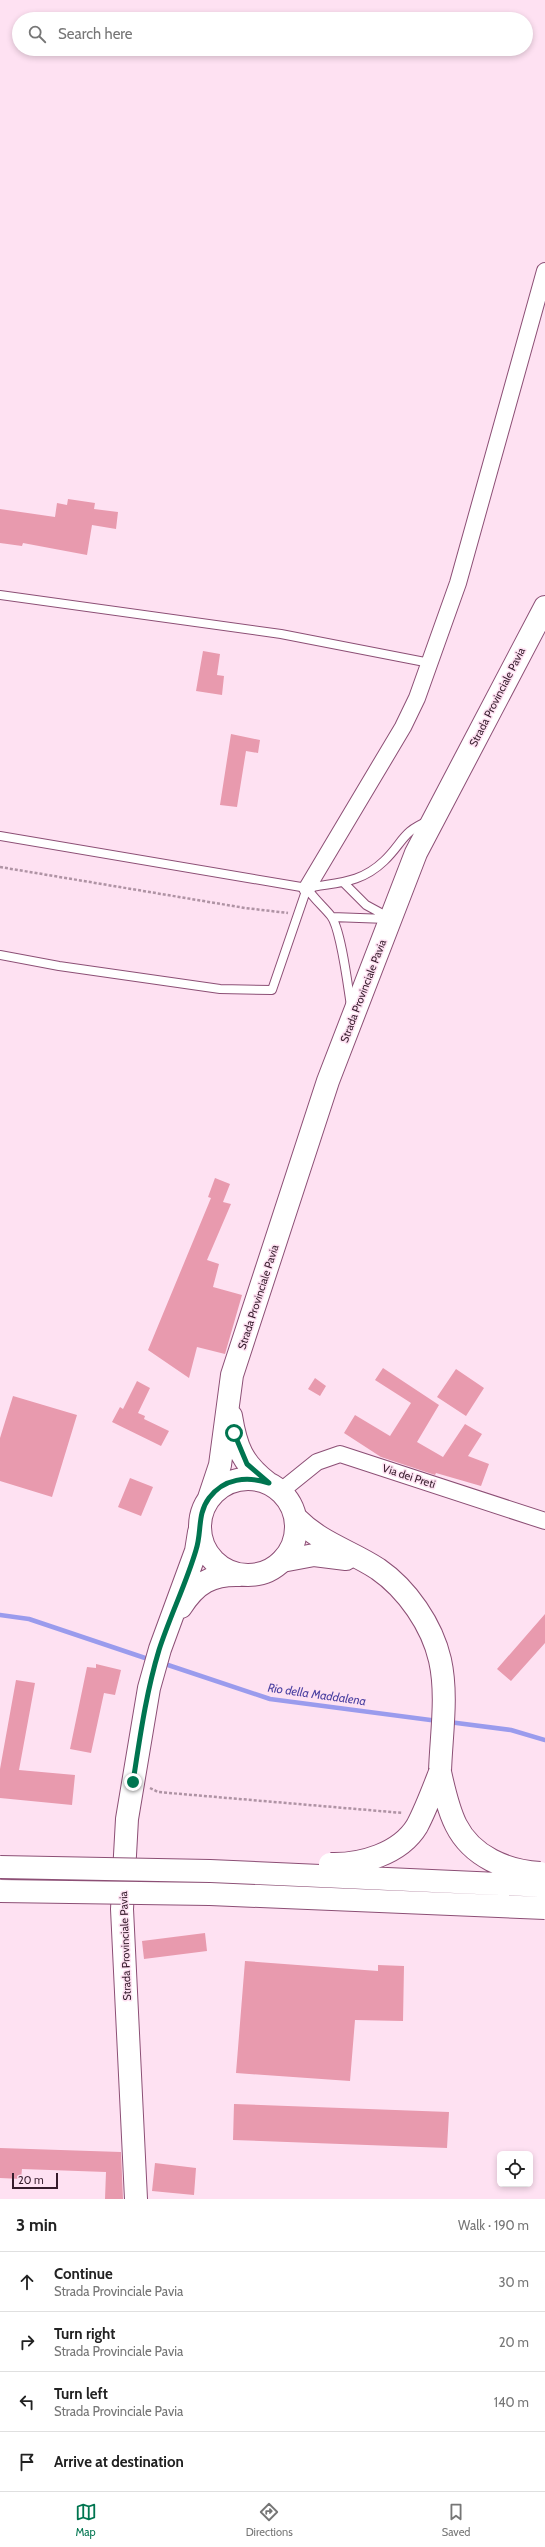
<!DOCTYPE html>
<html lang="en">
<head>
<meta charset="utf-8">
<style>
  :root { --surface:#fff; --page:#f6f6f6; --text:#222; --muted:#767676; --line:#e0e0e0; --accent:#007550 }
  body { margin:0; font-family:Cabin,sans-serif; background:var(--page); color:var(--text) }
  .controls { position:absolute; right:12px; bottom:12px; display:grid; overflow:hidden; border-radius:6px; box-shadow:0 2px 6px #0003 }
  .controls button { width:36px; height:36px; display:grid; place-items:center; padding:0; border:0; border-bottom:1px solid var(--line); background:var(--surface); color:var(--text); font:20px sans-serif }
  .scale { position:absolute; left:12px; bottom:10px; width:46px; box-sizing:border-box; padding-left:4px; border:2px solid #361c2c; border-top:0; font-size:11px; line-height:14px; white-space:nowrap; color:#361c2c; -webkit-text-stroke:3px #fee1f2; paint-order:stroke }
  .stop { position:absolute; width:12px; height:12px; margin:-9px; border:3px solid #007550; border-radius:50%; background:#fff }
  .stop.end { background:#007550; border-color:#fff; box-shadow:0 1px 4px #0008 }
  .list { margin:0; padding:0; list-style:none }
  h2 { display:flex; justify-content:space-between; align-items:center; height:52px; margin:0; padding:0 16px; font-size:17px }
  h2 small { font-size:13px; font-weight:400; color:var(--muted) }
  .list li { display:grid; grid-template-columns:26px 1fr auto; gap:12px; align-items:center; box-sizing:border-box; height:60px; padding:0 16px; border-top:1px solid var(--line) }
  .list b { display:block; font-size:15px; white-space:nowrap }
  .list p { margin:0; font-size:13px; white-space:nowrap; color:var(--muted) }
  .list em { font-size:13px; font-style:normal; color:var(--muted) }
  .icon { flex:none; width:22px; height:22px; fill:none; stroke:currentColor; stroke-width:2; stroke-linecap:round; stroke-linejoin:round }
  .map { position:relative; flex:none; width:545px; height:2199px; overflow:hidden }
  .search { position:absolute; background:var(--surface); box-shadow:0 2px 6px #0003; left:12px; right:12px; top:12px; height:44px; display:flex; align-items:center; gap:10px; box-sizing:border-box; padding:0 14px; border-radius:22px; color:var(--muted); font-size:15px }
  .sheet { height:292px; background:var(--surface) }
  nav { display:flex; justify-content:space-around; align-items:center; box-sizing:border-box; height:56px; border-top:1px solid var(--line); background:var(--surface); font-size:11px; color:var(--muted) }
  nav a { display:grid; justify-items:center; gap:2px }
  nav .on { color:var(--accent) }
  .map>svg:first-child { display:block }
</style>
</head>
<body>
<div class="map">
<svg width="545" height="2199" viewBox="0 0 545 2199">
  <rect width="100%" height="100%" fill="#fee1f2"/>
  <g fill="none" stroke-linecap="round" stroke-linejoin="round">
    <path stroke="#9a9bed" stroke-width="4.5" d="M 0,1615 L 29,1619 L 151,1660
      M 162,1663 L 270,1699 L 438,1721
      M 449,1722 L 511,1730 L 545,1740"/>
  </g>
  <path fill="#e89aae" d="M 68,499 L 95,503 L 94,509 L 118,512 L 116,529 L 92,525 L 87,555 L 23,543 L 22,546 L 0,543 L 0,509 L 55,517 L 57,503 L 67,505 Z
    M 203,651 L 220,654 L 217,675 L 224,676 L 222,695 L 196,691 Z
    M 231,734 L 260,740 L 258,753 L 246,751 L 237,807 L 220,805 Z
    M 215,1178 L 230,1184 L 223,1202 L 231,1204 L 207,1260 L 219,1264 L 213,1287 L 242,1295 L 225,1354 L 197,1347 L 189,1378 L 148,1350 L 211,1198 L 208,1197 Z
    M 383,1368 L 439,1405 L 417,1442 L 443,1457 L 465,1424 L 482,1434 L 468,1456 L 489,1464 L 481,1486 L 436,1473 L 435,1475 L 381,1457 L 344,1433 L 355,1415 L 390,1436 L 411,1403 L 375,1380 Z
    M 456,1369 L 484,1388 L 466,1416 L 437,1397 Z
    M 315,1378 L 326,1386 L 320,1396 L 308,1389 Z
    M 137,1381 L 150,1388 L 138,1413 L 145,1416 L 144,1419 L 169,1431 L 161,1446 L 112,1422 L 120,1407 L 123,1409 Z
    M 13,1396 L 77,1415 L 52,1497 L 0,1481 L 0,1438 Z
    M 130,1478 L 153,1487 L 141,1516 L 118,1507 Z
    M 545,1614 L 545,1643 L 511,1681 L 497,1669 Z
    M 96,1664 L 121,1670 L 115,1695 L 104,1693 L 91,1753 L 70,1749 L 87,1667 L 96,1668 Z
    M 16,1680 L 35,1683 L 19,1770 L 75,1775 L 72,1805 L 0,1798 L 0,1769 Z
    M 205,1933 L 207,1951 L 144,1959 L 142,1941 Z
    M 245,1961 L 378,1971 L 378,1965 L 404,1966 L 403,2021 L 355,2020 L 350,2081 L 236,2073 Z
    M 234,2104 L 449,2112 L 447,2148 L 233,2140 Z
    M 0,2148 L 121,2152 L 123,2199 L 105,2199 L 106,2172 L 22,2169 L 21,2179 L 0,2178 Z
    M 155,2163 L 196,2168 L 194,2195 L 152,2191 Z"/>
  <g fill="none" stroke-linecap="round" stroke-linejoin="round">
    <g stroke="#8c4f75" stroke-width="10">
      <path id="service" d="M 0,595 L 281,634 L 430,663
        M 0,836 L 307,888 C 337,882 360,884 384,861 C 403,843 402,831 429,821
        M 344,883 L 366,905 L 390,918
        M 307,888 C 314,899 323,906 331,916 C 341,929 348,987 351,1006
        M 332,917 L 387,919
        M 0,955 L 59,966 L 220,989 L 272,990 L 307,888"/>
    </g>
    <g stroke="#8c4f75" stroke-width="18">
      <path id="minor" d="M 307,888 L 403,727 L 417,698 L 458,583 L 545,271
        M 281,1491 L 317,1462 L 340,1454 L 545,1521"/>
    </g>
    <g stroke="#8c4f75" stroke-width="24">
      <path id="primary" d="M 231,1416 C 236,1447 242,1463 268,1483
        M200 1527a48 48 0 1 1 96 0a48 48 0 1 1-96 0Z
        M 209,1498 L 220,1465 L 232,1375 L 328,1081 L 416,853 L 545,607
        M 181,1607 C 196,1583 212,1574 240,1575
        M 136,2199 L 122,1909 L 127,1819 L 149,1688 L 160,1649 L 196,1551 L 199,1532"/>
    </g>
    <g stroke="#8c4f75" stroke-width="24">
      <path id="trunk" d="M 296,1518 C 322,1544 349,1550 378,1569 C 407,1589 432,1625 440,1660 C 448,1696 441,1736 440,1772
        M 282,1561 L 314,1555 L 346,1559"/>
    </g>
    <path stroke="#af93a4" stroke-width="2.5" stroke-dasharray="3 2" stroke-linecap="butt" d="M 0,867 L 245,908 L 288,913
      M 150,1788 L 158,1792 L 403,1813"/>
    <use href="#service" stroke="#fff" stroke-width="8"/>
    <use href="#minor" stroke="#fff" stroke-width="16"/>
    <use href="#primary" stroke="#fff" stroke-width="22"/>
    <use href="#trunk" stroke="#fff" stroke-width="22"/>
    <g stroke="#8c4f75" stroke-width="24" stroke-linecap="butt">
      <path id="trunk-bridge" d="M 440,1772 C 444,1790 448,1809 456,1825 C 472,1857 507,1871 540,1873
        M 330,1864 C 361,1865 400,1854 417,1826 C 426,1809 433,1790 440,1772
        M 0,1867 L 210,1871 L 545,1886
        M 0,1891 L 210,1894 L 545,1908"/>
    </g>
    <use href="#trunk-bridge" stroke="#fff" stroke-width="22"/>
  </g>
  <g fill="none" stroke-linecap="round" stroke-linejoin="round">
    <path stroke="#007550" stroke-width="5" d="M 133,1782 C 140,1737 146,1693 159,1650 C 170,1616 186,1584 196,1550 C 202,1532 197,1514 209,1498 C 224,1478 247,1476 269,1483 L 247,1464 L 234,1433"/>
  </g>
  <g text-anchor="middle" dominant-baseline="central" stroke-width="3" stroke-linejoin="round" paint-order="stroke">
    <g font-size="11" fill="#361c2c" stroke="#fee1f2">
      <text transform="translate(497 697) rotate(-63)">Strada Provinciale Pavia</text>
      <text transform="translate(363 991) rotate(-69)">Strada Provinciale Pavia</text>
      <text transform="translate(258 1297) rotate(-72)">Strada Provinciale Pavia</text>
      <text transform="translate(409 1476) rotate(18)">Via dei Preti</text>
      <text transform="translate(125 1946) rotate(-92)">Strada Provinciale Pavia</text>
    </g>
    <g font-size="12" font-style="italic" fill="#4b41a1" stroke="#fee1f2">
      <text transform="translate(317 1694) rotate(8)">Rio della Maddalena</text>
    </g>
  </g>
</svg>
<div class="controls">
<button><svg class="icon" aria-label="locate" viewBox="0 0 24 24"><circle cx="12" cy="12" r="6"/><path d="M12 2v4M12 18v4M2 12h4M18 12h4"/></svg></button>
</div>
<div class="scale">20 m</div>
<div class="stop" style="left:234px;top:1433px"></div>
<div class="stop end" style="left:133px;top:1782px"></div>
<div class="search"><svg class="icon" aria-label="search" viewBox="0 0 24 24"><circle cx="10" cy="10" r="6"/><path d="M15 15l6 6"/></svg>Search here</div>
</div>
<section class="sheet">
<h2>3 min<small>Walk · 190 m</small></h2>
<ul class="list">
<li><svg class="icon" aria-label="ahead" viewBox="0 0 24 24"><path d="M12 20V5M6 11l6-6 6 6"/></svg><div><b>Continue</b><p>Strada Provinciale Pavia</p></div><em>30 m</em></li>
<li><svg class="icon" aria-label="right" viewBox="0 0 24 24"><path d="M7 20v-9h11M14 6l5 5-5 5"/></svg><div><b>Turn right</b><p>Strada Provinciale Pavia</p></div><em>20 m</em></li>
<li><svg class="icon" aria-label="left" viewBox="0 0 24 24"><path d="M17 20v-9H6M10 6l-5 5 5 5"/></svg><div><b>Turn left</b><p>Strada Provinciale Pavia</p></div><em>140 m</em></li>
<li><svg class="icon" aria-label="arrive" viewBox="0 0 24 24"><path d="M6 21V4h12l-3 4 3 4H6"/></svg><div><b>Arrive at destination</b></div></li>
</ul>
</section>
<nav>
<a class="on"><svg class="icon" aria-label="map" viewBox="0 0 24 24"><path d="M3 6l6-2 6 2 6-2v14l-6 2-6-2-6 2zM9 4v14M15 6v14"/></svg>Map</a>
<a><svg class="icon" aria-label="directions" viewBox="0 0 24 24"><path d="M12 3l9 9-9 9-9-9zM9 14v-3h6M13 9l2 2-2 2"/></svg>Directions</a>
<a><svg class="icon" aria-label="saved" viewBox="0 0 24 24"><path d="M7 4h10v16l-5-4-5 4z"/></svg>Saved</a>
</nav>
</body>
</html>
